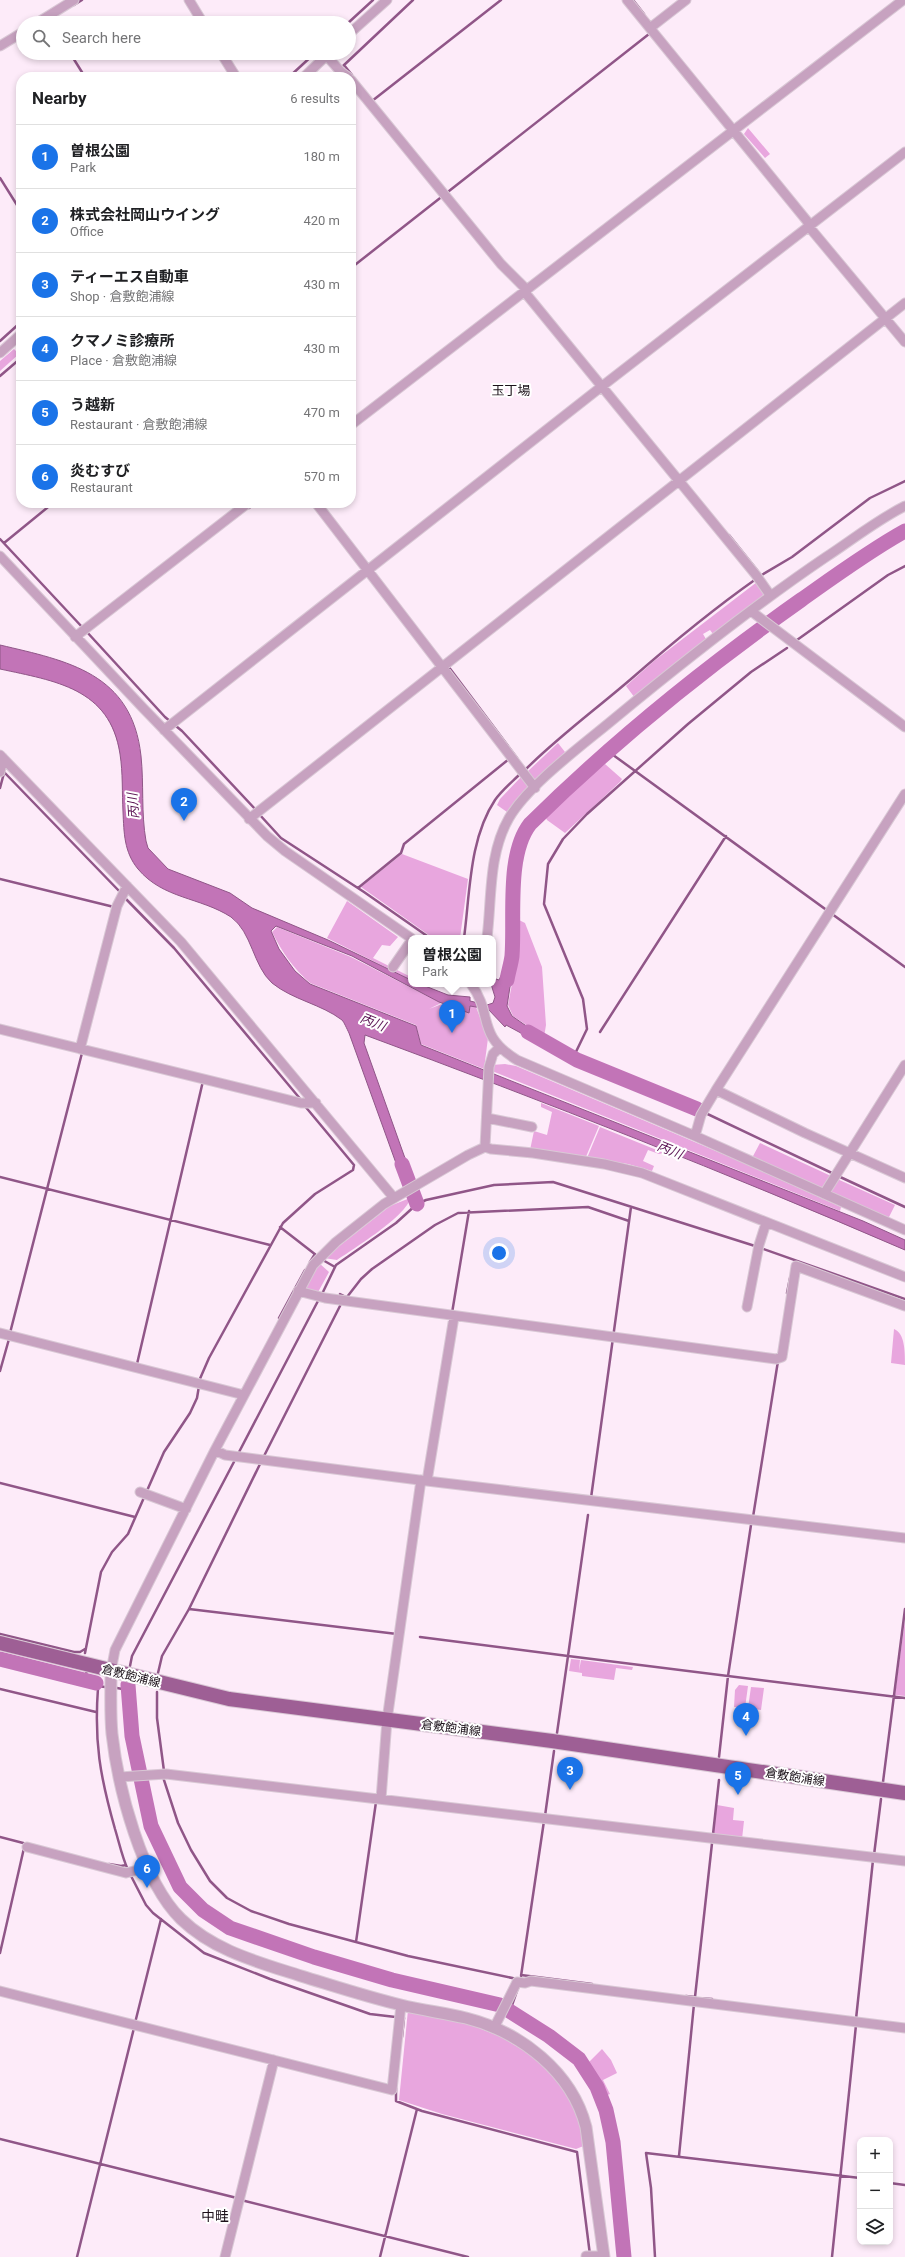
<!DOCTYPE html>
<html lang="en">
<head>
<meta charset="utf-8">
<style>
  :root { --surface:#fff; --page:#f6f6f6; --text:#202124; --muted:#757577; --line:#e0e0e0; --accent:#1a73e8 }
  body { margin:0; font-family:Roboto,"Noto Sans JP",sans-serif; background:var(--page); color:var(--text) }
  .controls { position:absolute; right:12px; bottom:12px; display:grid; overflow:hidden; border-radius:8px; box-shadow:0 2px 6px #0003 }
  .controls button { width:36px; height:36px; display:grid; place-items:center; padding:0; border:0; border-bottom:1px solid var(--line); background:var(--surface); color:var(--text); font:20px sans-serif }
  .you { position:absolute; left:499px; top:1253px; width:14px; height:14px; margin:-10px; border:3px solid #fff; border-radius:50%; background:#1a73e8; box-shadow:0 0 0 6px #1a73e833 }
  .badge { display:grid; place-items:center; width:26px; height:26px; border-radius:50%; background:var(--accent); color:#fff; font-size:13px; font-weight:700 }
  .pin { position:absolute; translate:-50% -33px; filter:drop-shadow(0 1px 2px #0008) }
  .pin::after { content:''; position:absolute; top:21px; width:14px; height:12px; background:inherit; clip-path:polygon(0 0,100% 0,50% 100%) }
  .popup { position:absolute; left:408px; top:935px; width:88px; height:52px; box-sizing:border-box; display:grid; place-content:center; border-radius:8px; background:var(--surface); filter:drop-shadow(0 1px 3px #0005); font-size:13px; white-space:nowrap; color:var(--muted) }
  .popup b { font-size:15px; color:var(--text) }
  .popup::after { content:''; position:absolute; left:50%; top:100%; margin-left:-8px; border:8px solid transparent; border-top-color:var(--surface) }
  .list { margin:0; padding:0; list-style:none }
  h2 { display:flex; justify-content:space-between; align-items:center; height:52px; margin:0; padding:0 16px; font-size:17px }
  h2 small { font-size:13px; font-weight:400; color:var(--muted) }
  .list li { display:grid; grid-template-columns:26px 1fr auto; gap:12px; align-items:center; box-sizing:border-box; height:64px; padding:0 16px; border-top:1px solid var(--line) }
  .list b { display:block; font-size:15px; white-space:nowrap }
  .list p { margin:0; font-size:13px; white-space:nowrap; color:var(--muted) }
  .list em { font-size:13px; font-style:normal; color:var(--muted) }
  .icon { flex:none; width:22px; height:22px; fill:none; stroke:currentColor; stroke-width:2; stroke-linecap:round; stroke-linejoin:round }
  .map { position:relative; flex:none; width:905px; height:2257px; overflow:hidden }
  .search { position:absolute; background:var(--surface); box-shadow:0 2px 6px #0003; left:16px; top:16px; width:340px; height:44px; display:flex; align-items:center; gap:10px; box-sizing:border-box; padding:0 14px; border-radius:22px; color:var(--muted); font-size:15px }
  .panel { position:absolute; background:var(--surface); box-shadow:0 2px 6px #0003; left:16px; top:72px; width:340px; height:436px; border-radius:16px }
  .map>svg:first-child { display:block }
</style>
</head>
<body>
<div class="map">
<svg width="905" height="2257" viewBox="0 0 905 2257">
  <rect width="100%" height="100%" fill="#fdebf9"/>
  <path fill="#e8a6de" d="M 748,128 L 770,154 L 765,158 L 744,134 Z
    M 14,349 L 19,354 L 0,371 L 0,361 Z
    M 757,582 L 764,592 L 762,597 L 713,634 L 710,630 L 703,634 L 706,639 L 635,698 L 626,686 L 654,661 Z
    M 558,743 L 565,752 L 534,781 L 527,772 Z
    M 605,764 L 622,779 L 620,782 L 565,833 L 547,820 L 546,818 L 582,783 Z
    M 521,777 L 529,786 L 507,812 L 497,805 L 500,799 Z
    M 402,854 L 468,879 L 460,938 L 433,938 L 361,887 Z
    M 347,901 L 398,937 L 390,946 L 382,945 L 373,958 L 411,977 L 411,980 L 327,938 Z
    M 517,919 L 525,923 L 542,967 L 546,1025 L 544,1037 L 513,1016 L 508,1005 L 515,968 Z
    M 277,927 L 351,957 L 441,1003 L 429,1009 L 423,1019 L 429,1009 L 442,1004 L 469,1013 L 470,1006 L 476,1007 L 488,1038 L 484,1069 L 421,1044 L 416,1025 L 310,983 C 293,968 282,952 272,932 Z
    M 505,1064 L 516,1066 L 744,1163 L 841,1207 L 840,1211 L 492,1071 L 492,1065 Z
    M 541,1103 L 599,1126 L 585,1159 L 530,1150 L 534,1131 L 547,1135 L 552,1112 L 541,1107 Z
    M 600,1127 L 664,1153 L 659,1154 L 648,1150 L 643,1161 L 654,1166 L 652,1171 L 628,1164 L 587,1158 Z
    M 760,1143 L 831,1176 L 821,1189 L 752,1158 Z
    M 835,1178 L 895,1205 L 888,1219 L 830,1192 Z
    M 410,1198 C 408,1215 352,1250 337,1260 L 324,1258 L 390,1206 Z
    M 319,1263 L 329,1272 L 317,1294 L 303,1289 Z
    M 894,1329 C 905,1333 905,1352 905,1365 L 891,1363 Z
    M 905,1620 L 905,1696 L 895,1695 Z
    M 571,1659 L 580,1660 L 579,1671 L 581,1660 L 633,1667 L 632,1670 L 616,1668 L 614,1680 L 582,1676 L 582,1673 L 569,1671 Z
    M 739,1685 L 748,1686 L 745,1708 L 734,1707 L 735,1690 Z
    M 751,1687 L 764,1688 L 761,1710 L 748,1708 Z
    M 717,1805 L 734,1808 L 733,1820 L 744,1821 L 742,1839 L 713,1836 Z
    M 408,2010 L 474,2026 L 501,2037 L 538,2059 L 572,2097 L 586,2145 L 576,2149 L 442,2114 L 399,2100 Z
    M 602,2049 L 611,2060 L 617,2073 L 603,2080 L 610,2094 L 605,2096 L 602,2087 L 575,2052 L 577,2050 L 589,2062 Z"/>
  <path fill="#c274b7" stroke="#905688" d="M 0,645 C 68,661 132,673 141,756 C 144,784 141,813 146,841 L 148,848 L 168,869 L 230,893 L 252,908 L 328,940 L 411,980 L 411,984 L 420,984 L 448,995 L 470,997 L 470,1001 L 487,1005 L 493,1003 L 495,997 L 491,984 L 493,984 L 493,978 L 499,980 L 509,960 L 514,961 L 507,1006 L 512,1016 L 545,1039 L 543,1045 L 506,1025 L 505,1027 L 488,1009 L 470,1006 L 469,1013 L 439,1002 L 352,956 L 276,926 L 271,931 L 279,949 L 295,971 L 310,984 L 416,1026 L 421,1045 L 863,1221 L 905,1240 L 905,1250 C 727,1173 546,1102 365,1035 L 364,1043 L 411,1175 L 412,1182 L 406,1184 L 401,1177 L 349,1033 C 347,1029 344,1022 342,1020 C 321,1004 293,1000 272,983 C 253,966 252,932 231,917 C 200,897 163,899 138,869 C 124,852 124,833 123,812 C 122,793 123,773 120,754 C 110,688 55,681 0,669 Z"/>
  <g fill="none" stroke-linecap="round" stroke-linejoin="round">
    <path stroke="#905688" stroke-width="2.5" d="M 633,0 L 644,14
      M 74,5 L 82,0
      M 348,23 L 373,0
      M 70,53 L 85,77
      M 344,65 L 352,75
      M 343,66 L 413,0
      M 289,77 L 315,53
      M 331,77 L 338,71
      M 372,101 L 501,0
      M 0,178 L 17,205
      M 351,268 L 649,34
      M 0,341 L 21,322
      M 0,376 L 21,358
      M 249,508 L 255,503
      M 729,535 L 757,570
      M 0,539 L 83,628
      M 4,543 L 53,503
      M 760,576 L 792,557 L 870,498 L 905,481
      M 86,631 L 165,717 L 182,731 L 256,810
      M 797,640 L 888,575 L 905,566
      M 448,666 L 517,758
      M 609,752 L 905,967
      M 525,770 C 558,737 595,710 631,679 C 671,644 712,610 756,579
      M 3,771 L 121,893
      M 0,788 L 4,773
      M 259,814 L 281,838 L 364,892 L 430,938
      M 0,879 L 114,907
      M 358,888 L 401,853 L 404,844 L 509,759
      M 124,897 L 174,948 L 302,1101
      M 464,938 C 470,894 469,839 495,800 C 502,790 512,782 521,773
      M 600,1032 L 726,836
      M 573,1058 L 587,1029 L 583,999 L 544,904 L 548,864 L 563,839 L 587,814 L 688,724 L 751,672 L 787,648
      M 697,1109 L 834,1174
      M 838,1176 L 905,1207
      M 0,1177 L 270,1245
      M 280,1227 L 316,1255
      M 321,1259 L 335,1267
      M 310,1262 L 315,1254
      M 787,1293 L 790,1278
      M 322,1294 L 336,1265 L 396,1223 L 417,1204 L 426,1200 L 494,1185 L 553,1182 L 755,1246 L 905,1299
      M 340,1294 L 346,1297
      M 347,1297 L 361,1279 L 372,1269 L 435,1225 L 458,1213 L 588,1207 L 629,1221
      M 452,1313 L 469,1211
      M 279,1318 L 305,1270
      M 10,1333 L 82,1053
      M 137,1364 L 203,1081
      M 0,1371 L 9,1339
      M 199,1381 L 209,1358 L 283,1223 L 315,1194 L 353,1170 L 354,1165 L 304,1105
      M 238,1454 L 319,1299
      M 263,1458 L 341,1304
      M 0,1483 L 135,1517
      M 591,1498 L 631,1207
      M 753,1517 L 778,1361
      M 189,1609 L 397,1634
      M 0,1634 L 74,1652 L 80,1652 L 85,1649
      M 420,1637 L 568,1656 L 588,1515
      M 85,1653 L 101,1572 L 112,1552 L 128,1534 L 164,1452 L 190,1413 L 197,1398 L 199,1386
      M 130,1666 L 132,1656 L 236,1458
      M 158,1673 L 162,1656 L 189,1609 L 261,1462
      M 85,1679 L 87,1670
      M 96,1683 L 98,1688 C 94,1742 100,1776 115,1829 C 119,1842 122,1857 128,1870
      M 98,1686 L 105,1687
      M 117,1688 L 128,1690
      M 0,1689 L 96,1712
      M 157,1692 L 157,1718 L 164,1771
      M 557,1733 L 568,1656 L 905,1698
      M 719,1757 L 728,1676 L 751,1525
      M 163,1777 L 178,1823 L 191,1850 L 210,1881 L 227,1898 L 251,1911 L 289,1924 L 408,1956 L 517,1979
      M 883,1782 L 905,1609
      M 545,1816 L 554,1751
      M 0,1837 L 27,1844
      M 874,1855 L 881,1799
      M 109,1864 L 121,1866 L 126,1865
      M 130,1874 L 146,1905 L 153,1913 L 204,1953 L 270,1979 L 353,2008 L 370,2014 L 404,2018 L 402,2037
      M 356,1942 L 376,1802
      M 0,1953 L 24,1848
      M 521,1975 L 592,1984
      M 521,1976 L 544,1821
      M 686,1996 L 695,1997 L 719,1780
      M 695,1998 L 712,1999
      M 510,2011 L 519,1985
      M 856,2019 L 873,1860
      M 135,2023 L 161,1919
      M 396,2088 L 396,2101 L 422,2111 L 577,2152 L 590,2255
      M 0,2139 L 237,2198
      M 679,2156 L 694,2004
      M 890,2183 L 905,2185
      M 241,2200 L 468,2257
      M 77,2257 L 134,2028
      M 380,2257 L 417,2109
      M 655,2257 L 651,2188 L 646,2153 L 860,2178
      M 832,2257 L 856,2025"/>
    <path stroke="#c274b7" stroke-width="15" d="M 507,980 C 508,973 511,964 512,956 C 515,918 506,855 530,824 C 613,742 706,667 801,600 C 835,576 869,551 905,531
      M 528,1032 L 577,1060 L 697,1109
      M 402,1164 L 417,1204
      M 0,1659 L 96,1683
      M 128,1685 L 132,1736 L 151,1826 L 180,1887 L 203,1910 L 230,1928 L 314,1957 L 392,1980 L 500,2005 L 549,2036 L 579,2059 L 597,2087 L 606,2110 L 613,2142 L 624,2257"/>
    <g stroke="#d9c8d5" stroke-width="11">
      <path id="minor" d="M 189,0 L 203,23
        M 627,0 L 807,221 L 810,228 L 905,342
        M 37,23 L 74,0
        M 650,28 L 686,0
        M 349,34 L 387,0
        M 0,46 L 23,32
        M 221,53 L 236,77
        M 326,55 L 341,72 L 348,77
        M 304,77 L 329,53
        M 351,80 L 501,264 L 524,287 L 527,295 L 756,575 L 770,595
        M 0,353 L 21,334
        M 351,425 L 903,0
        M 316,503 L 535,788
        M 0,556 L 144,709 L 267,836 L 285,851 L 411,938
        M 751,611 L 905,727
        M 75,637 L 248,503
        M 164,730 L 601,387 L 905,152
        M 0,755 L 181,942 L 394,1198
        M 0,772 L 3,758
        M 249,819 L 905,303
        M 487,938 C 492,898 488,855 509,818 C 529,784 584,744 615,718 C 683,662 752,607 826,557 C 852,540 877,520 905,506
        M 393,967 L 411,941
        M 471,984 C 494,1015 475,1034 517,1060 L 695,1136 L 905,1230
        M 0,1029 L 301,1103 L 316,1103
        M 80,1049 L 117,906 L 127,886
        M 716,1090 L 805,1133 L 905,1178
        M 487,1118 L 532,1127
        M 695,1136 L 701,1115 L 716,1090 L 905,794
        M 485,1147 L 491,1149 L 533,1153 L 604,1164 L 642,1173 L 905,1277
        M 824,1194 L 905,1065
        M 298,1291 L 325,1298 L 776,1359 L 782,1357 L 796,1266 L 905,1306
        M 747,1307 L 759,1245 L 766,1223
        M 0,1333 L 244,1395
        M 215,1450 L 225,1455 L 427,1481 L 905,1538
        M 427,1481 L 454,1317
        M 140,1492 L 186,1509
        M 111,1671 L 115,1650 L 215,1450 L 313,1265 L 336,1242 L 384,1204 L 468,1155 L 485,1147 L 489,1067 L 493,1054 L 499,1048
        M 120,1777 L 166,1774 L 905,1861
        M 381,1799 L 387,1720 L 421,1480
        M 27,1847 L 126,1873 L 149,1867
        M 0,1991 L 392,2090 L 401,2005
        M 494,2028 L 517,1982 L 525,1983 L 531,1981 L 905,2028
        M 586,2256 L 604,2256
        M 225,2257 L 274,2060"/>
    </g>
    <g stroke="#d9c8d5" stroke-width="13">
      <path id="tertiary" d="M 111,1671 C 111,1692 110,1713 112,1734 C 118,1788 142,1881 181,1919 C 214,1951 258,1962 301,1976 C 334,1986 367,1997 401,2005 C 422,2010 444,2013 466,2018 C 521,2032 572,2072 586,2127 L 604,2257"/>
    </g>
    <g stroke="#d9c8d5" stroke-width="16">
      <path id="primary" d="M 0,1643 L 229,1699 L 552,1741 L 905,1793"/>
    </g>
    <use href="#minor" stroke="#c7a2c0" stroke-width="9"/>
    <use href="#tertiary" stroke="#c7a2c0" stroke-width="11"/>
    <use href="#primary" stroke="#9e5f95" stroke-width="14"/>
  </g>
  <g text-anchor="middle" dominant-baseline="central" stroke-width="4" stroke-linejoin="round" paint-order="stroke">
    <g font-size="12" fill="#1b1119" stroke="#fff">
      <text transform="translate(131 1676) rotate(14)">倉敷飽浦線</text>
      <text transform="translate(451 1728) rotate(7)">倉敷飽浦線</text>
      <text transform="translate(795 1777) rotate(9)">倉敷飽浦線</text>
    </g>
    <g font-size="13" fill="#1b1119" stroke="#fff">
      <text x="511" y="390">玉丁場</text>
    </g>
    <g font-size="13" font-style="italic" fill="#5a1353" stroke="#fff">
      <text transform="translate(133 806) rotate(-94)">丙川</text>
      <text transform="translate(373 1022) rotate(22)">丙川</text>
      <text transform="translate(670 1150) rotate(22)">丙川</text>
    </g>
    <g font-size="14" fill="#1b1119" stroke="#fff">
      <text x="215" y="2216">中畦</text>
    </g>
  </g>
</svg>
<div class="controls">
<button>+</button>
<button>−</button>
<button><svg class="icon" aria-label="layers" viewBox="0 0 24 24"><path d="M12 4l9 5-9 5-9-5zM3 14l9 5 9-5"/></svg></button>
</div>
<div class="you"></div>
<div class="pin badge" style="left:452px;top:1033px">1</div>
<div class="popup"><b>曽根公園</b>Park</div>
<div class="pin badge" style="left:184px;top:821px">2</div>
<div class="pin badge" style="left:570px;top:1790px">3</div>
<div class="pin badge" style="left:746px;top:1736px">4</div>
<div class="pin badge" style="left:738px;top:1795px">5</div>
<div class="pin badge" style="left:147px;top:1888px">6</div>
<div class="search"><svg class="icon" aria-label="search" viewBox="0 0 24 24"><circle cx="10" cy="10" r="6"/><path d="M15 15l6 6"/></svg>Search here</div>
<section class="panel">
<h2>Nearby<small>6 results</small></h2>
<ul class="list">
<li><span class="badge">1</span><div><b>曽根公園</b><p>Park</p></div><em>180 m</em></li>
<li><span class="badge">2</span><div><b>株式会社岡山ウイング</b><p>Office</p></div><em>420 m</em></li>
<li><span class="badge">3</span><div><b>ティーエス自動車</b><p>Shop · 倉敷飽浦線</p></div><em>430 m</em></li>
<li><span class="badge">4</span><div><b>クマノミ診療所</b><p>Place · 倉敷飽浦線</p></div><em>430 m</em></li>
<li><span class="badge">5</span><div><b>う越新</b><p>Restaurant · 倉敷飽浦線</p></div><em>470 m</em></li>
<li><span class="badge">6</span><div><b>炎むすび</b><p>Restaurant</p></div><em>570 m</em></li>
</ul>
</section>
</div>
</body>
</html>
